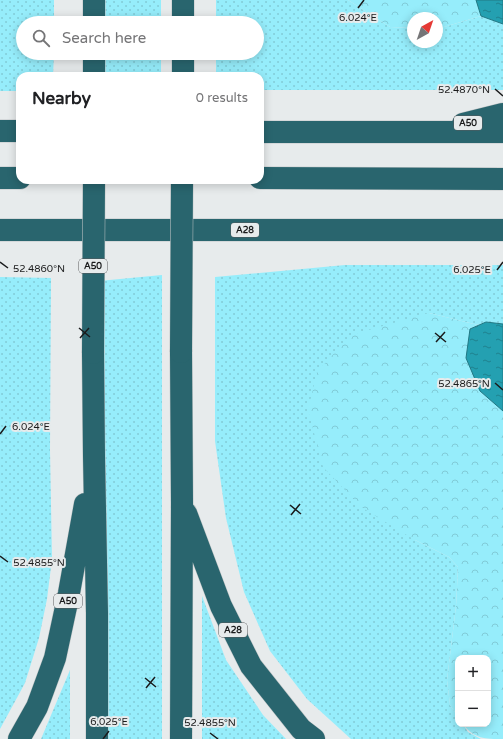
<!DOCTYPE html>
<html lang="en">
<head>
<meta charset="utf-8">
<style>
  :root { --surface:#fff; --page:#f2f2f2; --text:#202124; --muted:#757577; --line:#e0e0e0 }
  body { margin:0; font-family:"Varela Round",sans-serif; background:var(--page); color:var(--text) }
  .controls { position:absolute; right:12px; bottom:12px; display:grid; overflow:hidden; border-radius:8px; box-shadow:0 2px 10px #0003 }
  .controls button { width:36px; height:36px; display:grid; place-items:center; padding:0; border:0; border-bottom:1px solid var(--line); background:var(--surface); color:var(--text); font:20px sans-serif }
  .compass { position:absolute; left:407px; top:12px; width:36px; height:36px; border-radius:50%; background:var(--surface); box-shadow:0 2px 10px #0003; rotate:40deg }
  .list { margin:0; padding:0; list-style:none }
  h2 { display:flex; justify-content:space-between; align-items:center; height:52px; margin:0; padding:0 16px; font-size:17px }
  h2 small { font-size:13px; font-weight:400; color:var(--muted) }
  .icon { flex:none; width:22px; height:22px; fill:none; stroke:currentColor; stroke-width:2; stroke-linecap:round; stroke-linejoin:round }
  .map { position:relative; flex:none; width:503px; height:739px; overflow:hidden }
  .search { position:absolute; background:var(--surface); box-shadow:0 2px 10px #0003; left:16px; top:16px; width:248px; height:44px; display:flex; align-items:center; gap:10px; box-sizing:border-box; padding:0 14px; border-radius:22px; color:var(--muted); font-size:15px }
  .panel { position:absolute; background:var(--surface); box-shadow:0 2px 10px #0003; left:16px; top:72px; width:248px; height:112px; border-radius:12px }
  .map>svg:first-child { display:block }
</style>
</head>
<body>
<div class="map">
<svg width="503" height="739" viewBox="0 0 503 739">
  <defs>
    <pattern id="grass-dots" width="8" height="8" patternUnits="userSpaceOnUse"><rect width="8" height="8" fill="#96edfb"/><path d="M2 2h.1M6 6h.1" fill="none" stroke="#81cbd7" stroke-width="1.8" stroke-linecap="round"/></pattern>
    <pattern id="forest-crowns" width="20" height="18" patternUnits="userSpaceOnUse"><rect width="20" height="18" fill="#96edfb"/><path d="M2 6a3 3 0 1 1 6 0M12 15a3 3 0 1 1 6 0" fill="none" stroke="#81cbd7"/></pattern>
    <pattern id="water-ripples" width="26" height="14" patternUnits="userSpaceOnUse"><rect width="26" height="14" fill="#24a0b1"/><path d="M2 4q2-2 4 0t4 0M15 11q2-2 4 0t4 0" fill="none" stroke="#1e828f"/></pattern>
  </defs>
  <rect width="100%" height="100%" fill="#e7ebec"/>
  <path fill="url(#grass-dots)" d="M 0,0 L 54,0 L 54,23 L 23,23 L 23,53 L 54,53 L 53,76 L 20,76 L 20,91 L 0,91 Z
    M 101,0 L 161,0 L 161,23 L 101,23 Z
    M 216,0 L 348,0 L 390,27 L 413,28 L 413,42 L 437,42 L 437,29 L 481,16 L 503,24 L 503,90 L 260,90 L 260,76 L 216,76 L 216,53 L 257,53 L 257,23 L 216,23 Z
    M 101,53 L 161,53 L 161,76 L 100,76 Z
    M 345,265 L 503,265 L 503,324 L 486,322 L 478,325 L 429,313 L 415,540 L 449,557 L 458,567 L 456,606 L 447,680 L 450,705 L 458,717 L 458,724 L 463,724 L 468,732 L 481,739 L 351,739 L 307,699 L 270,651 L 244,592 L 226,518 L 215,441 L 215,277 Z
    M 162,275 L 162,739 L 103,739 L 99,281 Z
    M 0,277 L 51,278 L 50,450 L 52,559 L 47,599 L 39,638 L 25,683 L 0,729 Z
    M 202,596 L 226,660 L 263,715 L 286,739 L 202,739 Z
    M 70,670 L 70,739 L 41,739 Z"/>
  <path fill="url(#forest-crowns)" d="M 348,0 L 476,0 L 481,16 L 437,29 L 437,18 L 413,18 L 413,28 L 390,27 Z
    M 429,313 L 478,325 L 470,329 L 480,391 L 503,411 L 503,739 C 485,739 474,739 463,724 L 488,724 L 488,658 L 458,658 L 458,717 L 450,705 L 447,680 L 456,606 L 458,567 L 449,557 L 415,540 L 361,507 L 323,467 L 308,410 L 317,372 L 351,335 Z"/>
  <path fill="url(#water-ripples)" stroke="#217884" d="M 476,0 L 503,0 L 503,24 L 481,16 Z
    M 486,322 L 503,324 L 503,411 L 480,391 L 466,358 L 470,329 Z"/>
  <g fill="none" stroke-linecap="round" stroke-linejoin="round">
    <g stroke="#c2c6c7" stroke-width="23">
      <path id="motorway" d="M 94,23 L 94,0
        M 183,23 L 183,0
        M 94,76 L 94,53
        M 183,76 L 183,53
        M 463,124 L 503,114
        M 0,131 L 20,131
        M 260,132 L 503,132
        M 0,178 L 20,178
        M 260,178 L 503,179
        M 0,230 L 503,230
        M 93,353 L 94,456 L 97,613 L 97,739
        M 186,513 L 221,606 L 251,666 L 301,729 L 314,739
        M 19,739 L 37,707 L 55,658 L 69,593 L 85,504
        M 181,739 L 182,503 L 181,352"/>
    </g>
    <use href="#motorway" stroke="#29656e" stroke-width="22"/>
    <g stroke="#c2c6c7" stroke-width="23" stroke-linecap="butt">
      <path id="motorway-bridge" d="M 181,352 L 182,180
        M 93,353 L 94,180"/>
    </g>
    <use href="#motorway-bridge" stroke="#29656e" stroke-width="22"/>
  </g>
  <path fill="none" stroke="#1a1b1c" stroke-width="1.5" d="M 358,8 L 364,0M 495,89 L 503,96M 0,262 L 8,268M 497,270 L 503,262M 79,328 L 90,337M 435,333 L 446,342M 80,338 L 89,328M 436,342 L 445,332M 495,383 L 503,390M 0,434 L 6,426M 290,505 L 301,514M 291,515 L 300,504M 0,556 L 8,562M 145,678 L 156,687M 146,688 L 155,677M 210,733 L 218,739M 103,739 L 109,731"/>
  <g text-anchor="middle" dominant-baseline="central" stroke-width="4" stroke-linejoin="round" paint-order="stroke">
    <g fill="#e7ebec" stroke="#58595a" stroke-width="1">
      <rect x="454" y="116" width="28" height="14" rx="3"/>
      <rect x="231" y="223" width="28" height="14" rx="3"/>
      <rect x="79" y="259" width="28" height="14" rx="3"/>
      <rect x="54" y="594" width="28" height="14" rx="3"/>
      <rect x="219" y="623" width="28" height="14" rx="3"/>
    </g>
    <g font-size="9" font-weight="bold" fill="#1a1b1c">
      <text x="468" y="123">A50</text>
      <text x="245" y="230">A28</text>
      <text x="93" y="266">A50</text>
      <text x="68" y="601">A50</text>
      <text x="233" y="630">A28</text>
    </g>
  </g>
  <g font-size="10" text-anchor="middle" fill="#1a1b1c" stroke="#e7ebec" stroke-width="4" stroke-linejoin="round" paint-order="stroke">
    <text x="358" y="21">6.024°E</text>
    <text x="464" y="93">52.4870°N</text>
    <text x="39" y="272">52.4860°N</text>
    <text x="472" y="273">6.025°E</text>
    <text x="464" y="387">52.4865°N</text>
    <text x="31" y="430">6.024°E</text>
    <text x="39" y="566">52.4855°N</text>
    <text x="109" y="725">6.025°E</text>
    <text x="210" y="726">52.4855°N</text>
  </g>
</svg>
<div class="controls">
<button>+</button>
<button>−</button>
</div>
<svg class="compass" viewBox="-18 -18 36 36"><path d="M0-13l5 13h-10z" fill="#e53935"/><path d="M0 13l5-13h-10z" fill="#757577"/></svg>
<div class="search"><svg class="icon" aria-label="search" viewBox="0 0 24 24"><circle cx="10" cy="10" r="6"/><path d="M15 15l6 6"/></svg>Search here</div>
<section class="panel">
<h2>Nearby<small>0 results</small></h2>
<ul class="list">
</ul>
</section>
</div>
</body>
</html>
